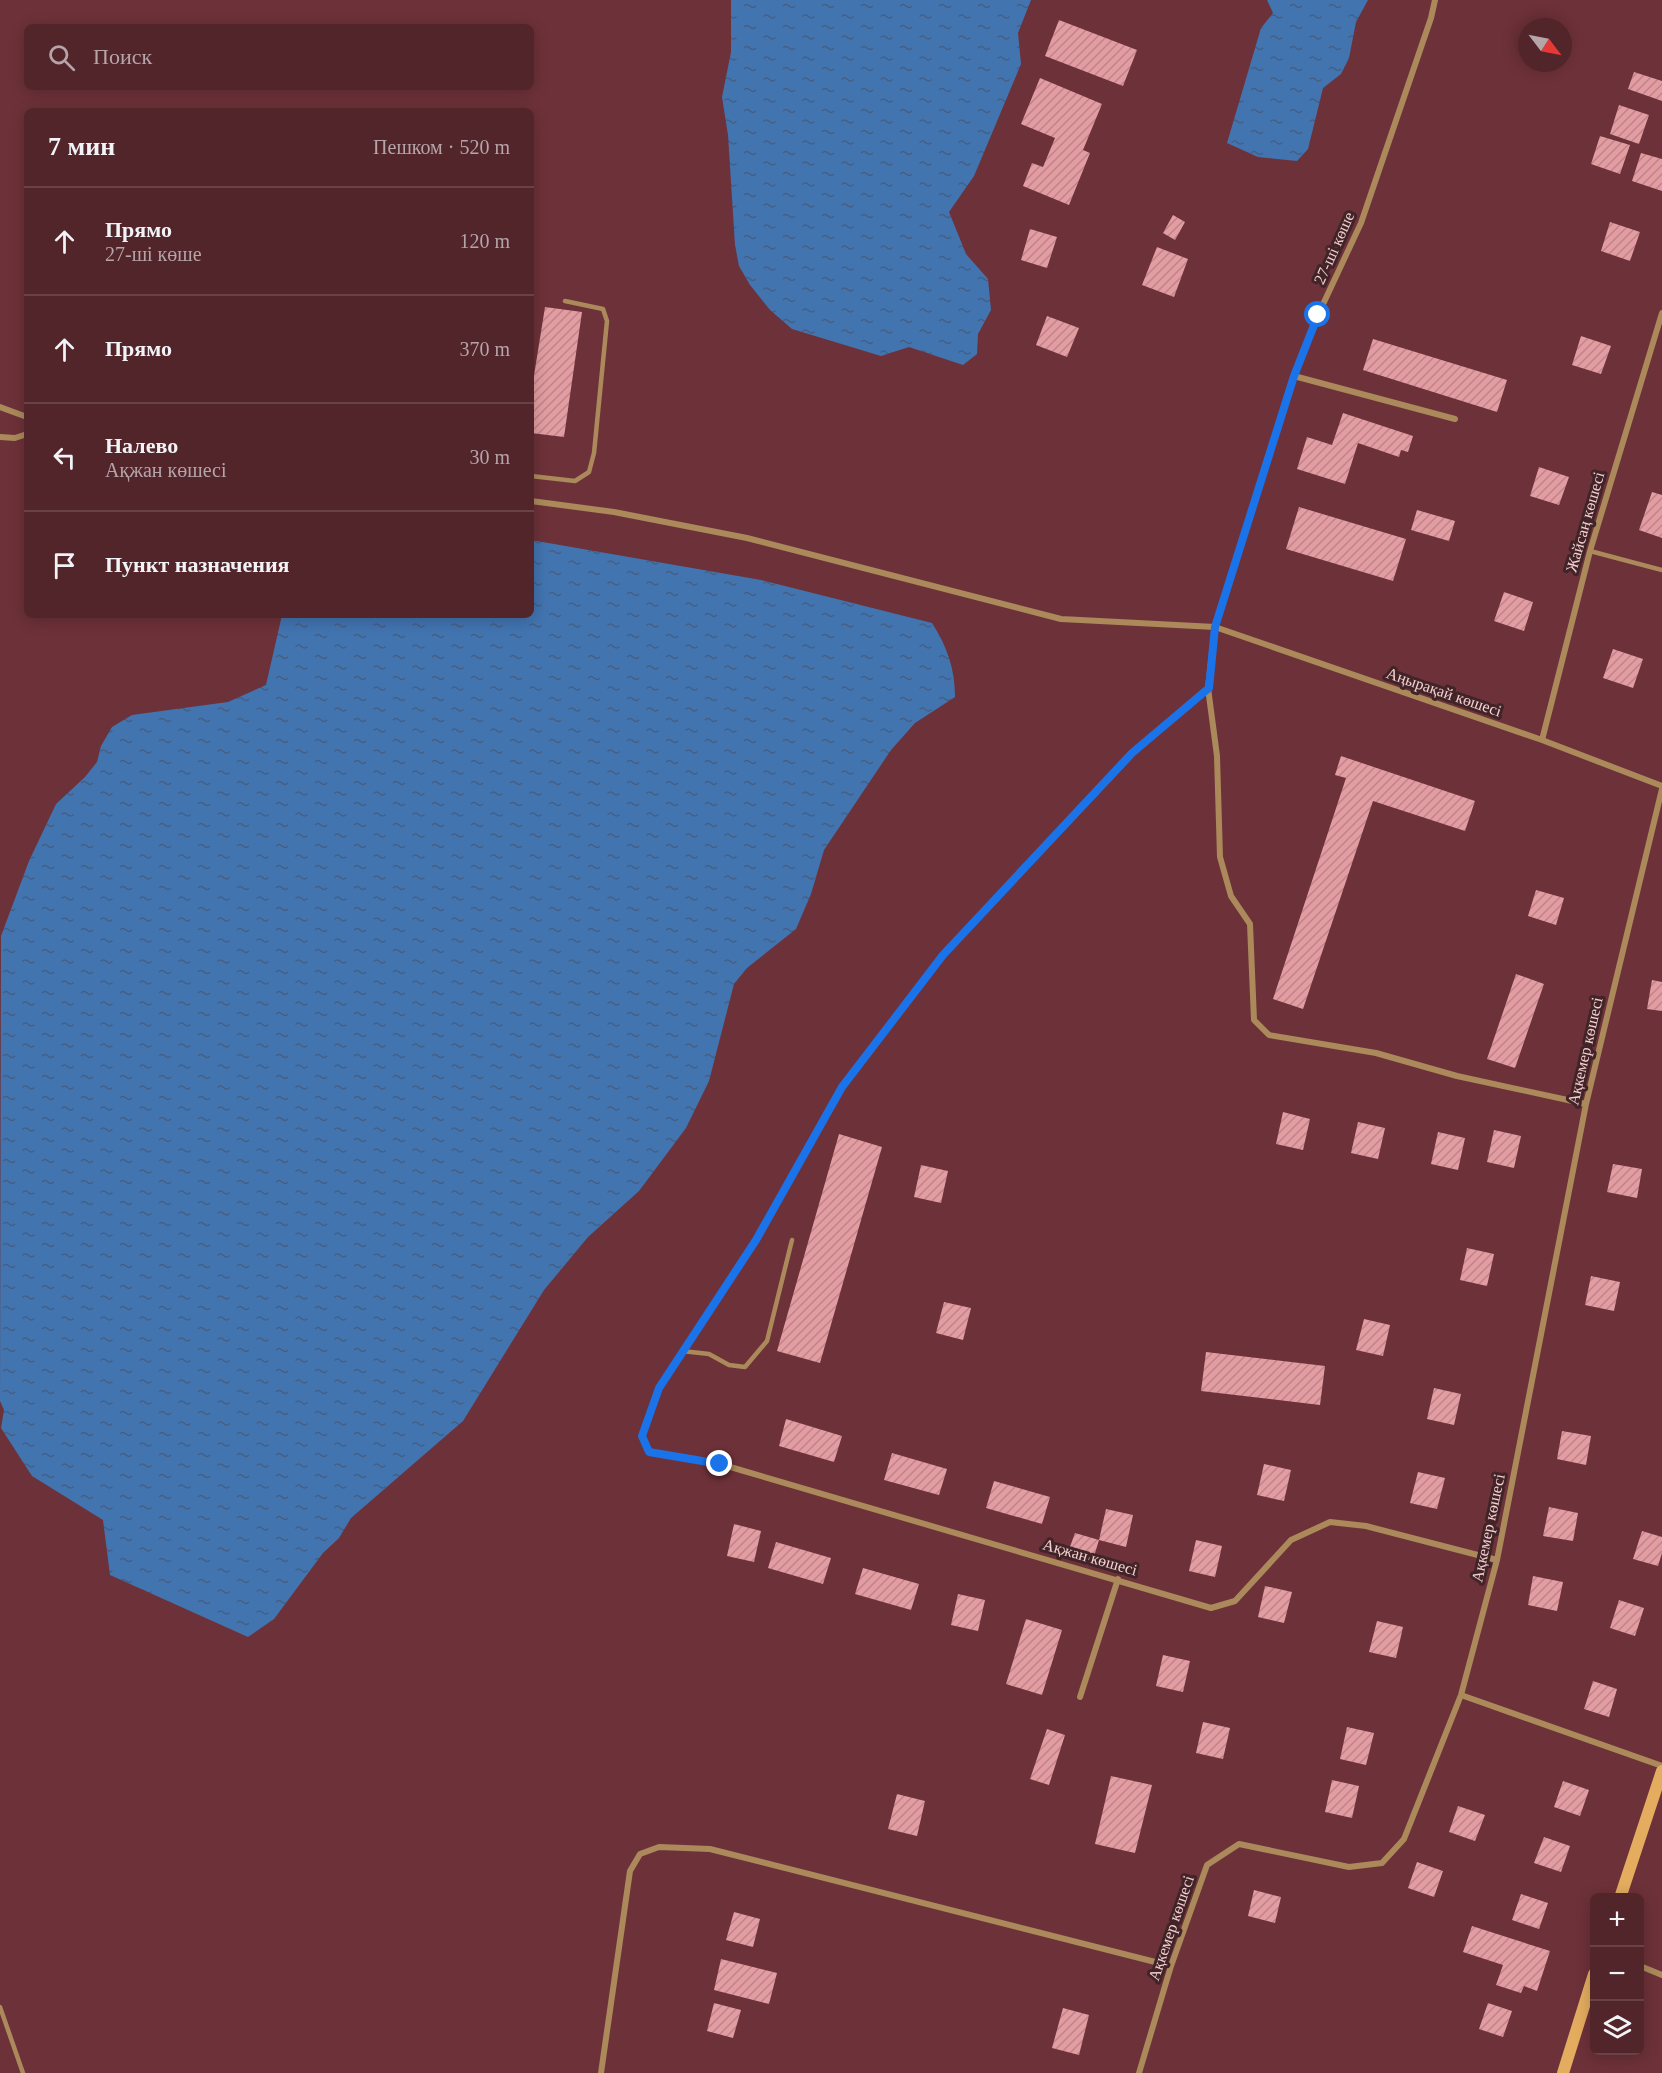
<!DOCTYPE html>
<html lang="ru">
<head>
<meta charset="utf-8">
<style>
  :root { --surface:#52252b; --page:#582d33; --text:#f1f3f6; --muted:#b5a5a9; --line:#684247 }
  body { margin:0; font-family:"Times New Roman",serif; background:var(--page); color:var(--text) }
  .controls { position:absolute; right:18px; bottom:18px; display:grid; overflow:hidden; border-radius:9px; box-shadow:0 3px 15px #0003 }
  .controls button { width:54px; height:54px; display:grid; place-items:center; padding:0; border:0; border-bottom:2px solid var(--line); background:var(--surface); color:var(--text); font:30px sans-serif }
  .compass { position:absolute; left:1518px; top:18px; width:54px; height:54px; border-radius:50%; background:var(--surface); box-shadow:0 3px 15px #0003; rotate:122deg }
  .stop { position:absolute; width:18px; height:18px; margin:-14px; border:4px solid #1a73e8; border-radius:50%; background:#fff }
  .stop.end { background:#1a73e8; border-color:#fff; box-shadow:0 2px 6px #0008 }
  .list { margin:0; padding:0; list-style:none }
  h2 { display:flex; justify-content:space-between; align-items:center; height:78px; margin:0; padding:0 24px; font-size:26px }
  h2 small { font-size:20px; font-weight:400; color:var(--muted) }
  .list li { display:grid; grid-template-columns:39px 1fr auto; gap:18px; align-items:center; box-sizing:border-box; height:108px; padding:0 24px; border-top:2px solid var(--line) }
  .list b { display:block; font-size:22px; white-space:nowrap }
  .list p { margin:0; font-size:20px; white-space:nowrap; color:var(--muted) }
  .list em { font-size:20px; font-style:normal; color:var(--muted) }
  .icon { flex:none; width:33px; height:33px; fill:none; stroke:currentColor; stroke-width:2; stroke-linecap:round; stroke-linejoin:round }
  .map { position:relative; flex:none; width:1662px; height:2073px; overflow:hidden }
  .search { position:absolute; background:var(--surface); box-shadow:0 3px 15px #0003; left:24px; top:24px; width:510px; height:66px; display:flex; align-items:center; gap:15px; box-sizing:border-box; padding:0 21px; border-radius:9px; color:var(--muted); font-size:22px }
  .panel { position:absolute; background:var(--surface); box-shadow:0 3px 15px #0003; left:24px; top:108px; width:510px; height:510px; border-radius:9px }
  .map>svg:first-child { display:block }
</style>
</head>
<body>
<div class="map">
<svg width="1662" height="2073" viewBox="0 0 1662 2073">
  <defs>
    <pattern id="water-ripples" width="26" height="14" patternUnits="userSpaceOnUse" patternTransform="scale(1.5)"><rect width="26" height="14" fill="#4274b0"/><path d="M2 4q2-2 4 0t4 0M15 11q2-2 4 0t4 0" fill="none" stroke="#455e83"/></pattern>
    <pattern id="building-hatch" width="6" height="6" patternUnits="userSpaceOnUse" patternTransform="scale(1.5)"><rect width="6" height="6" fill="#e39da2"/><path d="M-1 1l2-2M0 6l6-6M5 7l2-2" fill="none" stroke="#bd8589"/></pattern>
  </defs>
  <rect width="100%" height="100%" fill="#6d3139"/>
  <path fill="url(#water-ripples)" d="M 731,0 L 1031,0 L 1018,33 L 1021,64 L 974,176 L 949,212 L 966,254 L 988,279 L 991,310 L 978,334 L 977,354 L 963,365 L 909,347 L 881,356 L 792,329 L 770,310 L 750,285 L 739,266 L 735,245 L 728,135 L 722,97 L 731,52 Z
    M 1267,0 L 1368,0 L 1356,22 L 1349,58 L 1341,74 L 1323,88 L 1308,149 L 1297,161 L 1258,157 L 1227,143 L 1261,28 L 1273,13 Z
    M 531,540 L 761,580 L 932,623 C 947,646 955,669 955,697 L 915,723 L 891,750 L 824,850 L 811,894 L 796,929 L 747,968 L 734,984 L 709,1081 L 686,1128 L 639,1191 L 588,1237 L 544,1290 L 463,1421 L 351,1518 L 339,1538 L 323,1553 L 274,1619 L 248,1637 L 110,1575 L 103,1520 L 32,1476 L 1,1428 L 4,1410 L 0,1401 L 1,936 L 29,861 L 56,804 L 85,777 L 97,762 L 101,746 L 112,727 L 132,715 L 228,702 L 266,685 L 282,615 L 531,615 Z"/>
  <path fill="url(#building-hatch)" d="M 1059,20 L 1137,50 L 1123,86 L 1045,56 Z
    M 1634,72 L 1662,81 L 1662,101 L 1628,89 Z
    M 1040,78 L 1102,104 L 1083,150 L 1090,153 L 1069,205 L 1023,186 L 1032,163 L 1043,167 L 1055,138 L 1021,124 Z
    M 1619,105 L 1649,115 L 1639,144 L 1610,134 Z
    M 1600,136 L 1630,145 L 1620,174 L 1591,164 Z
    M 1641,153 L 1662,159 L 1662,191 L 1632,181 Z
    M 1173,215 L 1185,222 L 1175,240 L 1163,233 Z
    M 1610,222 L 1640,232 L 1630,261 L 1601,251 Z
    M 1030,229 L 1057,237 L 1047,268 L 1021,260 Z
    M 1157,247 L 1188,259 L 1174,297 L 1142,285 Z
    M 545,307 L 582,312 L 564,437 L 531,433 L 531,394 Z
    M 1047,316 L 1079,328 L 1067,357 L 1036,345 Z
    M 1581,336 L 1611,346 L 1601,374 L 1572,365 Z
    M 1373,339 L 1507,380 L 1497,412 L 1363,370 Z
    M 1343,413 L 1413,436 L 1408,452 L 1401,450 L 1399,457 L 1358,443 L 1345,484 L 1297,469 L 1307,437 L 1332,445 Z
    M 1539,467 L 1569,477 L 1559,505 L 1530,496 Z
    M 1652,492 L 1662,495 L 1662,538 L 1639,530 Z
    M 1299,507 L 1406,539 L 1393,581 L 1286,549 Z
    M 1417,510 L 1455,521 L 1449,541 L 1411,530 Z
    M 1504,592 L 1533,602 L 1524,631 L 1494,621 Z
    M 1613,649 L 1643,659 L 1633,688 L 1603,678 Z
    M 1341,756 L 1475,801 L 1465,831 L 1373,801 L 1303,1009 L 1273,999 L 1346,778 L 1335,775 Z
    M 1536,890 L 1564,898 L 1556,925 L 1528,916 Z
    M 1516,974 L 1544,984 L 1515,1068 L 1487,1059 Z
    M 1652,980 L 1662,982 L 1662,1011 L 1647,1009 Z
    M 1283,1112 L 1310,1119 L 1303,1150 L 1276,1144 Z
    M 1358,1122 L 1385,1128 L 1378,1159 L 1351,1153 Z
    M 1494,1130 L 1521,1136 L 1514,1168 L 1487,1162 Z
    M 1438,1132 L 1465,1138 L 1458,1170 L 1431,1164 Z
    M 839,1134 L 882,1147 L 820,1363 L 777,1351 Z
    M 1613,1164 L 1642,1169 L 1637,1198 L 1607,1192 Z
    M 921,1165 L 948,1171 L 941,1203 L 914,1197 Z
    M 1467,1248 L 1494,1254 L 1487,1286 L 1460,1280 Z
    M 1591,1276 L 1620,1282 L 1614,1311 L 1585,1305 Z
    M 944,1302 L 971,1308 L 963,1340 L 936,1333 Z
    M 1364,1319 L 1390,1325 L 1383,1356 L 1356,1350 Z
    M 1206,1352 L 1325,1366 L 1320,1405 L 1201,1391 Z
    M 1434,1388 L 1461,1394 L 1454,1425 L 1427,1419 Z
    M 786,1419 L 842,1436 L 834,1462 L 779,1446 Z
    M 1562,1431 L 1591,1436 L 1586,1465 L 1557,1459 Z
    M 892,1453 L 947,1469 L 939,1495 L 884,1480 Z
    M 1264,1464 L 1291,1470 L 1284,1501 L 1257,1495 Z
    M 1418,1472 L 1445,1478 L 1437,1509 L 1410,1503 Z
    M 994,1481 L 1050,1497 L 1042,1524 L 986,1508 Z
    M 1549,1507 L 1578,1513 L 1573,1541 L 1543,1536 Z
    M 1106,1509 L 1133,1515 L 1126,1547 L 1099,1540 Z
    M 734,1524 L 761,1531 L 754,1562 L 727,1556 Z
    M 1642,1531 L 1662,1537 L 1662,1553 L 1658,1566 L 1633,1559 Z
    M 1075,1533 L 1099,1540 L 1092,1563 L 1067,1555 Z
    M 1196,1540 L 1222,1546 L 1215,1577 L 1189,1571 Z
    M 776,1542 L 831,1558 L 823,1584 L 768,1568 Z
    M 863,1568 L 919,1584 L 911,1610 L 855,1594 Z
    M 1533,1576 L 1563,1582 L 1557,1611 L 1528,1605 Z
    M 1265,1586 L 1292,1592 L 1284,1623 L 1258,1617 Z
    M 958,1594 L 985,1600 L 978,1631 L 951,1625 Z
    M 1619,1600 L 1644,1608 L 1635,1636 L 1610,1628 Z
    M 1026,1619 L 1062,1630 L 1042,1695 L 1006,1684 Z
    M 1377,1621 L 1403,1627 L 1396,1658 L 1369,1652 Z
    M 1163,1655 L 1190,1661 L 1183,1692 L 1156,1686 Z
    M 1593,1681 L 1617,1689 L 1609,1717 L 1584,1709 Z
    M 1203,1722 L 1230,1728 L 1223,1759 L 1196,1753 Z
    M 1347,1727 L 1374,1733 L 1366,1765 L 1340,1759 Z
    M 1047,1729 L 1065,1735 L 1049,1785 L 1030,1779 Z
    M 1111,1776 L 1152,1785 L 1135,1853 L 1095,1844 Z
    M 1332,1780 L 1359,1786 L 1352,1818 L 1325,1812 Z
    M 1563,1781 L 1589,1790 L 1580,1816 L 1554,1807 Z
    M 897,1794 L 925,1801 L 917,1836 L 888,1829 Z
    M 1458,1806 L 1485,1815 L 1475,1841 L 1449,1832 Z
    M 1544,1837 L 1570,1846 L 1561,1872 L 1534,1863 Z
    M 1417,1862 L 1443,1871 L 1434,1897 L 1408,1888 Z
    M 1254,1890 L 1281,1897 L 1275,1923 L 1248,1916 Z
    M 1521,1894 L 1548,1903 L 1539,1929 L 1512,1920 Z
    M 734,1912 L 760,1919 L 753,1947 L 726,1940 Z
    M 1472,1926 L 1550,1951 L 1537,1991 L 1524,1986 L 1521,1993 L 1496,1985 L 1503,1965 L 1463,1952 Z
    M 721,1959 L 777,1973 L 769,2004 L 714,1990 Z
    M 714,2003 L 741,2010 L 733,2038 L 707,2031 Z
    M 1488,2003 L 1512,2011 L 1503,2037 L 1479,2029 Z
    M 1063,2008 L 1089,2015 L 1079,2055 L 1052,2048 Z"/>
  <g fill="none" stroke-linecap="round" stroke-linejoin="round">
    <path stroke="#ab895a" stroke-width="4.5" d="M 531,476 L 575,481 L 589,472 L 594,453 L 607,321 L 603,309 L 565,301
      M 1590,551 L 1662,570
      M 682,1351 L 709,1354 L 729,1365 L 745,1367 L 767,1341 L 792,1240
      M 0,2007 L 23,2073"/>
    <path stroke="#ab895a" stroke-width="6" d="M 1435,0 L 1431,18 L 1361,223 L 1318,315 L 1294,376 L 1215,627 L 1208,688 L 1133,753 L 943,955 L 842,1087 L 756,1240 L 659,1388 L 642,1436 L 649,1452 L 720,1464 L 1211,1608 L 1235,1601 L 1291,1540 L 1330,1522 L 1366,1526 L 1497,1560
      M 1294,376 L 1455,419
      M 0,407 L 27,417
      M 0,437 L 15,438 L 27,434
      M 531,501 L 614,512 L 747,538 L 1061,619 L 1215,627 L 1542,740 L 1662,786
      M 1208,688 L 1217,756 L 1220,857 L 1231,896 L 1250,924 L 1254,1020 L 1269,1035 L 1376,1053 L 1457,1076 L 1586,1104
      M 1542,740 L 1590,551 L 1662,313
      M 1461,1695 L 1662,1766
      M 1080,1697 L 1118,1579
      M 1640,1966 L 1662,1975
      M 601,2073 L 630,1871 L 640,1854 L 659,1847 L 710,1849 L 1171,1966
      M 1139,2073 L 1171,1966 L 1207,1865 L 1239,1844 L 1349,1867 L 1382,1863 L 1404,1839 L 1461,1695 L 1497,1560 L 1586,1104 L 1662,789"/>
    <path stroke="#e3ac5f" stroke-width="12" d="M 1620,1898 L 1662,1771
      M 1563,2073 L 1594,1974"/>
  </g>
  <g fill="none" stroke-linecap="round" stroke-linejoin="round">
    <path stroke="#1a73e8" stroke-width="8" d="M 720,1464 L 649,1452 L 642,1436 L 659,1388 L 756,1240 L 842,1087 L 943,955 L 1132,753 L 1209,688 L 1215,627 L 1294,376 L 1318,315"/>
  </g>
  <g text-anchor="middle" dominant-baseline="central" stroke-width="6" stroke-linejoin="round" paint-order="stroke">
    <g font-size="16" fill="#f6d0d2" stroke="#402427">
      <text transform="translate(1334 248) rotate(-66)">27-ші көше</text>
      <text transform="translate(1585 522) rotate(-74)">Жайсаң көшесі</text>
      <text transform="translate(1444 692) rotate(19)">Аңырақай көшесі</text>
      <text transform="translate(1585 1051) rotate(-77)">Ақкемер көшесі</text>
      <text transform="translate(1488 1528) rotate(-78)">Ақкемер көшесі</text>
      <text transform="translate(1090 1557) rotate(16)">Ақжан көшесі</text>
      <text transform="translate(1171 1928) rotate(-71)">Ақкемер көшесі</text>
    </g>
  </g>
</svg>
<div class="controls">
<button>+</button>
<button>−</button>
<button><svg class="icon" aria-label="layers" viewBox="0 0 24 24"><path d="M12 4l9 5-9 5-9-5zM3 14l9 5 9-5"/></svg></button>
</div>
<svg class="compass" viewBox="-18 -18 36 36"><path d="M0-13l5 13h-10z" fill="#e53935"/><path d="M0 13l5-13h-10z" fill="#b5a5a9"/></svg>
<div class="stop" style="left:1318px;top:315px"></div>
<div class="stop end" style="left:720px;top:1464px"></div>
<div class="search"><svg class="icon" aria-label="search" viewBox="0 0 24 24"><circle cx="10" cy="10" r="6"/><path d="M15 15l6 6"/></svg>Поиск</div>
<section class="panel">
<h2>7 мин<small>Пешком · 520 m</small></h2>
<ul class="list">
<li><svg class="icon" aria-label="ahead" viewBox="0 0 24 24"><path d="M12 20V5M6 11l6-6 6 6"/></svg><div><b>Прямо</b><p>27-ші көше</p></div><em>120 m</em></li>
<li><svg class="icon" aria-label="ahead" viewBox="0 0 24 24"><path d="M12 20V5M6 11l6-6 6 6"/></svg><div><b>Прямо</b></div><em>370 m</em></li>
<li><svg class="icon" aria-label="left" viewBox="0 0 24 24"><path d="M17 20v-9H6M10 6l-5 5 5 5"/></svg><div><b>Налево</b><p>Ақжан көшесі</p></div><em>30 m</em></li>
<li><svg class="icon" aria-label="arrive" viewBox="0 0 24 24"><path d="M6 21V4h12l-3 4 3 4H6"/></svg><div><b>Пункт назначения</b></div></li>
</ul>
</section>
</div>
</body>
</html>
